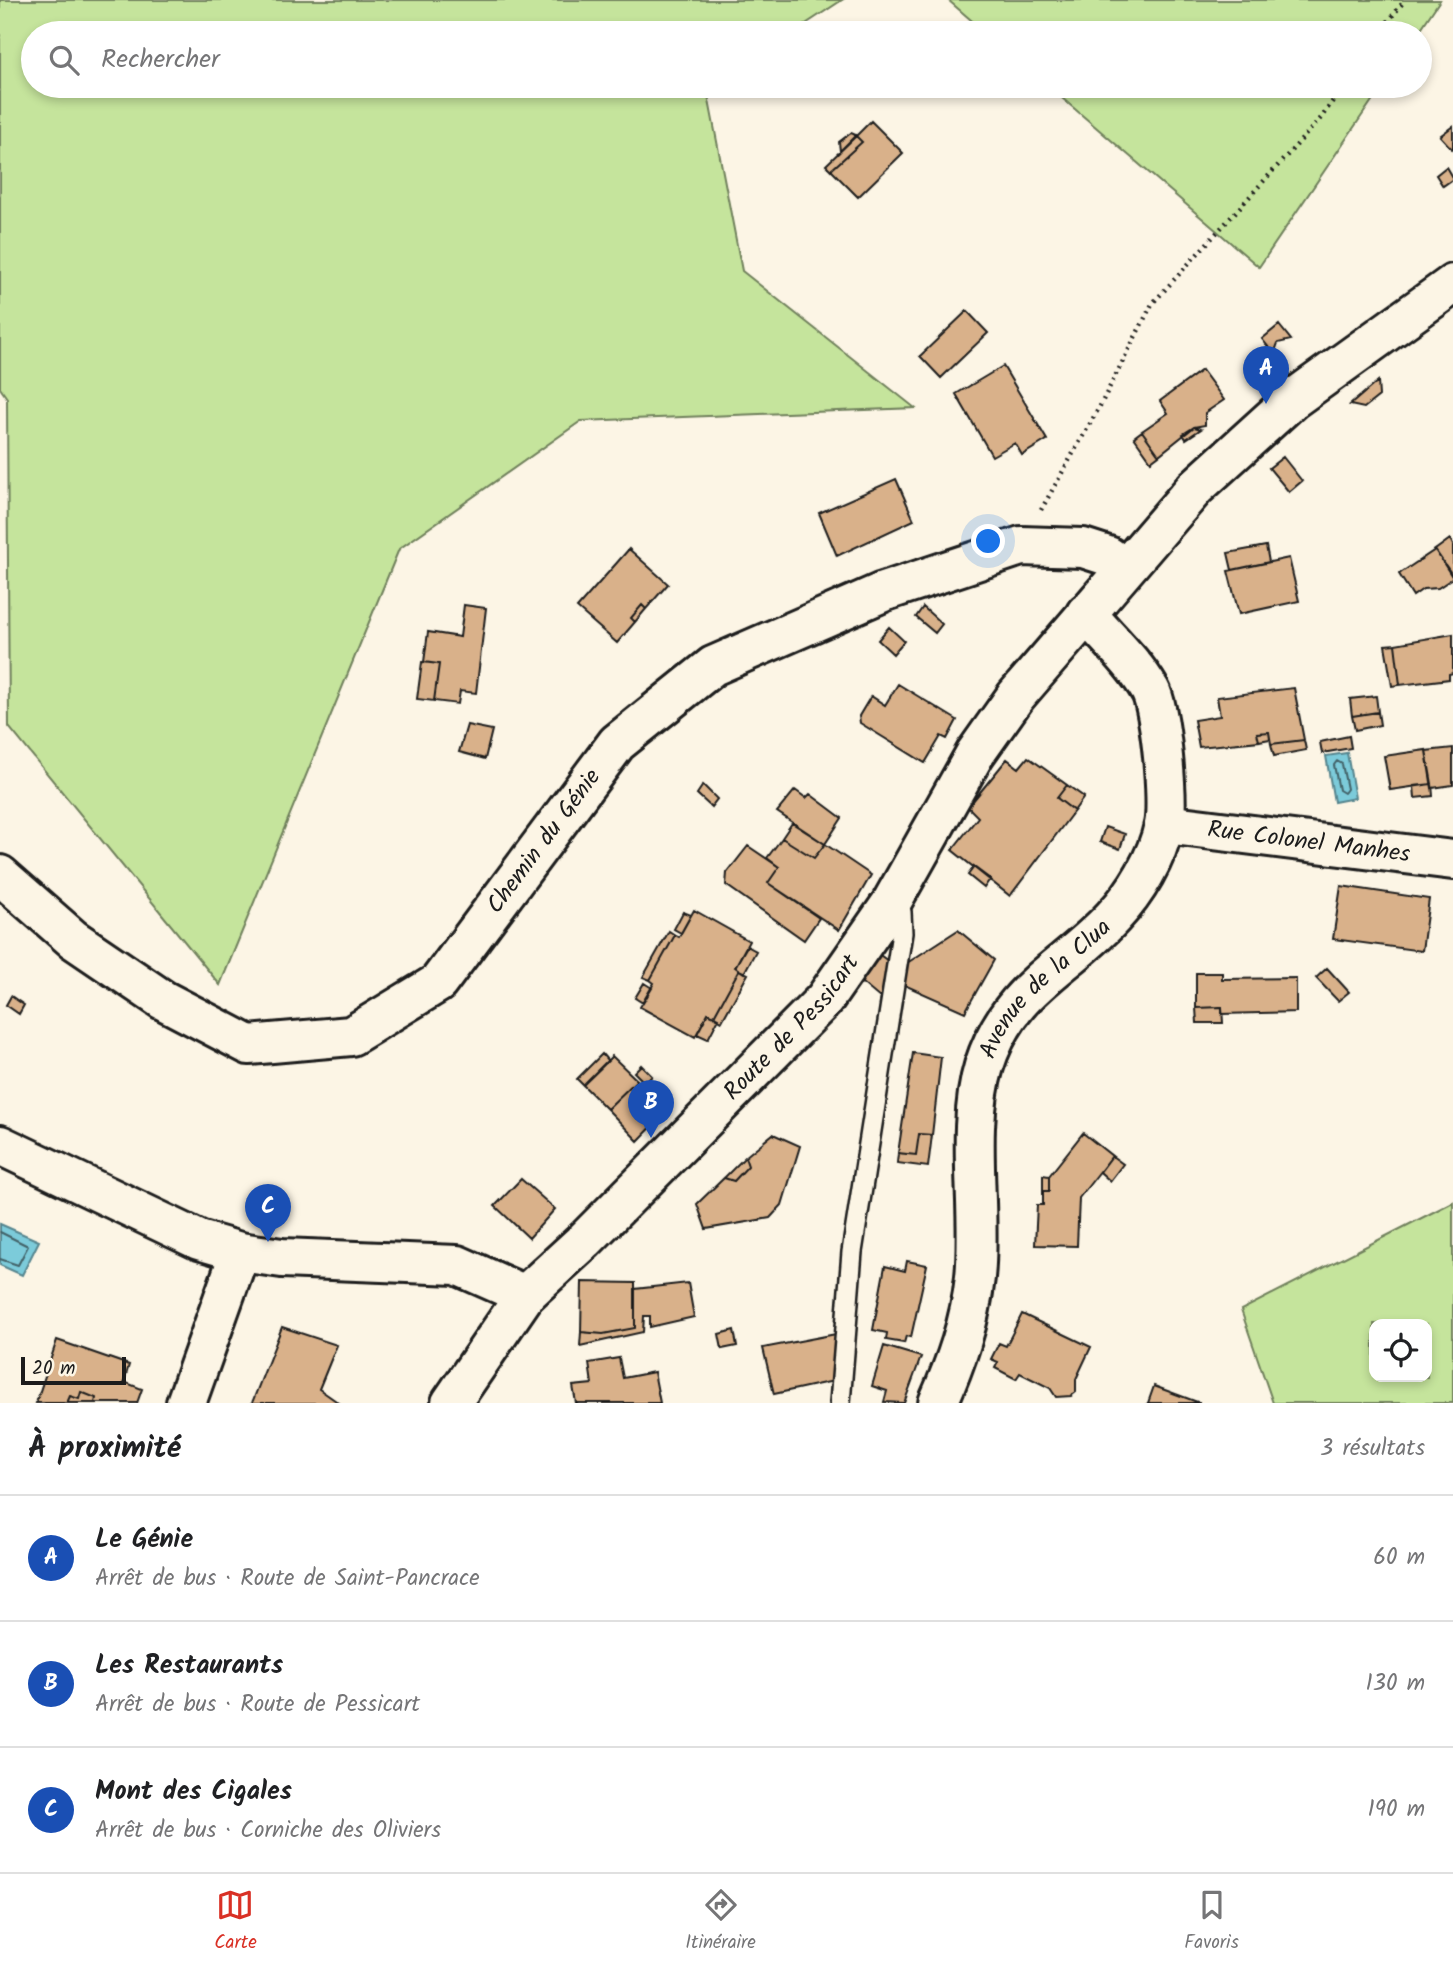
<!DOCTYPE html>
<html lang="fr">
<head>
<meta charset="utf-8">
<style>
  :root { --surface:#fff; --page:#f6f6f6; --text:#202124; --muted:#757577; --line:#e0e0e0; --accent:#d93025 }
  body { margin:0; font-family:Kalam,sans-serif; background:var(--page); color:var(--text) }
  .controls { position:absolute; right:21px; bottom:21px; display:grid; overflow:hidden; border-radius:14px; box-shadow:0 4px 10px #0003 }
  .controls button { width:63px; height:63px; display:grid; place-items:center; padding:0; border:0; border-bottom:2px solid var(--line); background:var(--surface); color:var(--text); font:35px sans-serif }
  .scale { position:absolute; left:21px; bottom:18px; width:105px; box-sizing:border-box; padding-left:7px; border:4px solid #1c1c1c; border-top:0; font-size:19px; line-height:24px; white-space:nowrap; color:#1c1c1c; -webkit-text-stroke:5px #fcf5e5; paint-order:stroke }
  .you { position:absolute; left:989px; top:542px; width:24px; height:24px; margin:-18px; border:5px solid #fff; border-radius:50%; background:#1a73e8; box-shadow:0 0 0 10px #1a73e833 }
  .badge { display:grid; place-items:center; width:46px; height:46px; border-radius:50%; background:var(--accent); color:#fff; font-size:23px; font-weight:700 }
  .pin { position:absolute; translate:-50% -58px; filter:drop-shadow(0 2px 4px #0008) }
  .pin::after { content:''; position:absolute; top:37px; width:24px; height:21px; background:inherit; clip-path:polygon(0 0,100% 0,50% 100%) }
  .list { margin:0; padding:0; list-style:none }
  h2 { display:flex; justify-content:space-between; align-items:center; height:91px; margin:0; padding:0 28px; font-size:30px }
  h2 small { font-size:23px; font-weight:400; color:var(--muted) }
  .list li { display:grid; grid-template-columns:46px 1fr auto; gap:21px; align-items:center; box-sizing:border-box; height:126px; padding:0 28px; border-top:2px solid var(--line) }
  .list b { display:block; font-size:26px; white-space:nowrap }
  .list p { margin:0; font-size:23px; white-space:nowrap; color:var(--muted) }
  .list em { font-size:23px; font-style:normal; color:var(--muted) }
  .icon { flex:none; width:38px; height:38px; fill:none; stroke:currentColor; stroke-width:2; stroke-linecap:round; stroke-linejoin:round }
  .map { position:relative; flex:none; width:1453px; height:1403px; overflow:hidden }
  .search { position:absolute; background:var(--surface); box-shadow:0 4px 10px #0003; left:21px; right:21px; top:21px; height:77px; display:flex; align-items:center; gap:18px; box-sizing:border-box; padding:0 24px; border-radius:38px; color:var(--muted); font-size:26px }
  .sheet { height:469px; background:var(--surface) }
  nav { display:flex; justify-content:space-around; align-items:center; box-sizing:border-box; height:98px; border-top:2px solid var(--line); background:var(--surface); font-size:19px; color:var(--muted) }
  nav a { display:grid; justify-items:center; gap:4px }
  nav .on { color:var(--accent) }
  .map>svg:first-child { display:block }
</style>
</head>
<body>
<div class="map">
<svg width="1453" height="1403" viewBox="0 0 1453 1403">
  <rect width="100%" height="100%" fill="#fcf5e5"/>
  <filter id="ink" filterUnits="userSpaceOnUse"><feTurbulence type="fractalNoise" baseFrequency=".0143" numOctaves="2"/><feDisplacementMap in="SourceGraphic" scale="14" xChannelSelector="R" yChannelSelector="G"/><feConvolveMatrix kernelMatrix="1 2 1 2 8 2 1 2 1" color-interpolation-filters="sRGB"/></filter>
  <g filter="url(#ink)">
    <path fill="#c5e49c" stroke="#70805c" stroke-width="2" fill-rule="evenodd" d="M 0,0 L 842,0 L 792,33 L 33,33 L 33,86 L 712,86 L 707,90 L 742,271 L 915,408 L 581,421 L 399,549 L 220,985 L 9,727 L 7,398 L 0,388 Z
      M 948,0 L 1440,0 L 1418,33 L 986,33 Z
      M 1048,86 L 1382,86 L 1259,267 Z
      M 1453,1202 L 1453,1403 L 1273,1403 L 1241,1310 ZM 1427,1324 L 1427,1377 L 1374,1377 L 1374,1324 Z"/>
    <path fill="#7ccbda" stroke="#56858e" stroke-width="2" d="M 1347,753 L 1355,798 L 1334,802 L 1326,756 Z
      M 0,1224 L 39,1241 L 22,1275 L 0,1265 Z"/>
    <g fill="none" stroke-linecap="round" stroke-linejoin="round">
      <path stroke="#426268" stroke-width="2" d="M 1337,761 L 1342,764 L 1347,789 L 1344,793 L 1339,790 L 1334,765 Z
        M 0,1232 L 28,1246 L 18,1265 L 0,1259"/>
    </g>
    <path fill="#d9b18a" stroke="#1c1c1c" stroke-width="2" d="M 871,121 L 903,153 L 858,197 L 831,170 L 862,142 L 856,136 Z
      M 1453,126 L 1453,148 L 1452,149 L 1440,136 Z
      M 851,133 L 856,135 L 840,151 L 839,142 Z
      M 856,136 L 862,142 L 831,170 L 826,165 Z
      M 1446,167 L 1453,179 L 1443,186 L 1436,175 Z
      M 967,311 L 988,333 L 941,378 L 920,356 Z
      M 1279,325 L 1291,340 L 1278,343 L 1274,354 L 1262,339 Z
      M 1003,366 L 1047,440 L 1022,455 L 1015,443 L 992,456 L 956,394 Z
      M 1202,370 L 1224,400 L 1205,413 L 1205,425 L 1194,427 L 1159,455 L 1142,431 L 1168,413 L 1160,401 Z
      M 1378,381 L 1379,396 L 1364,408 L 1350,405 Z
      M 1194,427 L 1201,429 L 1186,439 L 1183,434 Z
      M 1142,431 L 1159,455 L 1151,461 L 1134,437 Z
      M 1283,457 L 1302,481 L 1289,492 L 1269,468 Z
      M 896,479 L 914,520 L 837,556 L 819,513 Z
      M 1450,539 L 1453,545 L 1453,576 L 1435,550 Z
      M 1266,546 L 1269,562 L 1232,570 L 1228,553 Z
      M 629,549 L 668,584 L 646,609 L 642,605 L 631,618 L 635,622 L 617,643 L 577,608 Z
      M 1435,550 L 1453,578 L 1438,588 L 1423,589 L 1413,596 L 1399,574 Z
      M 1289,558 L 1299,601 L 1239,614 L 1228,571 Z
      M 464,605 L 486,608 L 476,693 L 460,691 L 458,704 L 434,701 L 439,664 L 424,662 L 428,632 L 460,637 Z
      M 642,605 L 646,609 L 635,622 L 631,618 Z
      M 923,607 L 942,624 L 935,633 L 916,617 Z
      M 889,627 L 904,641 L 893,654 L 878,640 Z
      M 1453,634 L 1453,673 L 1449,674 L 1449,679 L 1400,685 L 1395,644 Z
      M 1395,644 L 1400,685 L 1392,686 L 1385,645 Z
      M 422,662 L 439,664 L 434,701 L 417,699 Z
      M 898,684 L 957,720 L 947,739 L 941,736 L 925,763 L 860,723 L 859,716 L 871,696 L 885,705 Z
      M 1294,688 L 1304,740 L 1271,744 L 1269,732 L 1257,733 L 1259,741 L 1199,747 L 1194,720 L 1220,716 L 1217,697 Z
      M 1376,696 L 1378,712 L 1352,716 L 1350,699 Z
      M 1378,712 L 1380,725 L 1355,730 L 1352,716 Z
      M 467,725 L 492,730 L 485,759 L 459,752 Z
      M 1269,732 L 1270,739 L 1259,741 L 1257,733 Z
      M 1349,736 L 1351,748 L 1322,753 L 1320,742 Z
      M 1304,740 L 1306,750 L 1274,756 L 1271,744 Z
      M 1453,748 L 1453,785 L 1432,788 L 1426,751 Z
      M 1426,750 L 1432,784 L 1390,790 L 1384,756 Z
      M 1028,757 L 1067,785 L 1057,798 L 1074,811 L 1010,896 L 952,850 L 978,817 L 968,807 L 1007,759 L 1019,768 Z
      M 1432,784 L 1433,796 L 1415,798 L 1414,786 Z
      M 703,785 L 717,799 L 711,807 L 697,794 Z
      M 1067,785 L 1084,797 L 1074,811 L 1057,798 Z
      M 795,790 L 806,798 L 810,794 L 842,818 L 825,844 L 777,812 Z
      M 792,823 L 825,844 L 814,858 L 782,838 Z
      M 1105,827 L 1125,834 L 1120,849 L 1100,842 Z
      M 782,838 L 814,858 L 825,844 L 871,875 L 839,930 L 768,883 L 779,867 L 767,858 Z
      M 748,846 L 779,867 L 768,883 L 819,918 L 804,940 L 726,885 L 727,873 Z
      M 974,867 L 990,879 L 984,888 L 968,875 Z
      M 1341,886 L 1429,899 L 1422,951 L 1333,939 Z
      M 694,910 L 749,941 L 735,967 L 739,970 L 714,1016 L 708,1013 L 695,1037 L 640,1007 L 654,983 L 650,980 L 675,935 L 679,937 Z
      M 683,912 L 691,915 L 681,933 L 674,929 Z
      M 958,930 L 994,960 L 965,1012 L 902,984 L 907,963 Z
      M 669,931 L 675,935 L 650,980 L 643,977 Z
      M 747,946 L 756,951 L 744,973 L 735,967 Z
      M 877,953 L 888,961 L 881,999 L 856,978 Z
      M 1327,968 L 1349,992 L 1338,1001 L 1316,978 Z
      M 739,970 L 748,974 L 722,1021 L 714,1016 Z
      M 1196,973 L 1222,973 L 1222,979 L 1296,978 L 1296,1012 L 1222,1014 L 1222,1007 L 1196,1008 Z
      M 644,983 L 652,988 L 643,1003 L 635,998 Z
      M 11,996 L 24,1005 L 19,1014 L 6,1005 Z
      M 1222,1007 L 1223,1023 L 1197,1023 L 1196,1008 Z
      M 708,1013 L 719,1018 L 708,1039 L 697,1034 Z
      M 913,1053 L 941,1057 L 932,1135 L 919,1134 L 916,1155 L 898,1153 Z
      M 602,1054 L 608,1061 L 583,1085 L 577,1079 Z
      M 612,1056 L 637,1080 L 607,1109 L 583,1085 Z
      M 641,1065 L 652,1076 L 645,1083 L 634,1072 Z
      M 637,1080 L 667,1111 L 638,1141 L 607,1109 Z
      M 1083,1133 L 1112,1156 L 1079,1198 L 1077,1246 L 1035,1245 L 1037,1205 L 1043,1205 L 1043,1191 L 1049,1191 L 1049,1176 Z
      M 773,1134 L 800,1146 L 782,1205 L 770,1218 L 706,1229 L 697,1204 L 724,1178 L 734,1181 L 748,1166 L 745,1157 Z
      M 919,1134 L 932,1135 L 928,1167 L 897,1163 L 898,1153 L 916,1155 Z
      M 1112,1156 L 1123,1164 L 1110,1181 L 1100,1172 Z
      M 745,1157 L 748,1166 L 734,1181 L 724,1178 Z
      M 1043,1175 L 1049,1176 L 1049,1191 L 1043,1191 Z
      M 521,1179 L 555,1209 L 529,1238 L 495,1206 Z
      M 907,1261 L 927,1265 L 911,1337 L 906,1336 L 904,1343 L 886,1340 L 887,1333 L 873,1330 L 885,1266 L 905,1271 Z
      M 582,1282 L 635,1283 L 635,1328 L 603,1334 L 581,1332 Z
      M 688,1283 L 694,1317 L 650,1327 L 650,1316 L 644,1316 L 643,1332 L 580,1346 L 581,1332 L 603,1334 L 635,1328 L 635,1289 Z
      M 1022,1314 L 1091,1347 L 1076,1379 L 1076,1392 L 1071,1396 L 1056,1397 L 1050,1388 L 1020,1373 L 1016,1379 L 995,1368 L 998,1362 L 991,1359 L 999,1343 L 1006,1346 Z
      M 282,1327 L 337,1345 L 319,1389 L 339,1403 L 252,1403 Z
      M 734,1330 L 737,1346 L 722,1349 L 719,1334 Z
      M 836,1334 L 834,1381 L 774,1394 L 763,1348 Z
      M 57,1340 L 129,1365 L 124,1382 L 142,1389 L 137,1403 L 95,1403 L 96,1398 L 81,1392 L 79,1399 L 70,1396 L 67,1403 L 36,1403 Z
      M 884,1346 L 921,1357 L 904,1403 L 884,1402 L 887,1391 L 872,1386 Z
      M 619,1358 L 623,1378 L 654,1372 L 660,1403 L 576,1403 L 573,1386 L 592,1384 L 589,1363 Z
      M 1154,1386 L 1200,1403 L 1148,1403 Z
      M 81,1392 L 96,1398 L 95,1403 L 67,1403 L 70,1396 L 79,1399 Z"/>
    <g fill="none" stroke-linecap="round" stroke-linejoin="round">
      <g stroke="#1c1c1c" stroke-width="24">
        <path id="service" d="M 840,1403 L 852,1252 L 902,933 L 901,912 L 890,905"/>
      </g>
      <g stroke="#1c1c1c" stroke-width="44">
        <g id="minor">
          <path id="s1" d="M 1165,824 L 1453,860"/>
          <path id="s2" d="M 0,875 L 73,939 L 163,1000 L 249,1045 L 351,1036 L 438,983 L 617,743 L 713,666 L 883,592 L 1021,546 L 1083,548 L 1108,556 L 1125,568"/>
          <path d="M 186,1403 L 240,1252"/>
        </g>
      </g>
      <g stroke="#1c1c1c" stroke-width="44">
        <g id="tertiary">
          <path d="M 0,1145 L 199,1240 L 240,1252 L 282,1258 L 457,1265 L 525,1295"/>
          <path id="s3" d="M 451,1403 L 525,1295 L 585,1240 L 824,1000 L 890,905 L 975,754 L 1016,696 L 1195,488 L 1292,400 L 1453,284"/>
          <path id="s4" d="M 938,1403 C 956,1362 970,1323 975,1277 C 982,1212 965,1128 984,1066 C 1009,987 1063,971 1113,917 C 1136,893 1157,858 1164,825 C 1169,803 1161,710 1150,690 C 1133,661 1107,638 1086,613"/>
        </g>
      </g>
      <path stroke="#1c1c1c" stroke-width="4.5" stroke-dasharray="2 5" stroke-linecap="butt" d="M 1379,33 L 1405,0
        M 1041,510 L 1100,406 L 1152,304 L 1321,118 L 1343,86"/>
      <use href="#service" stroke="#fcf5e5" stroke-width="19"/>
      <use href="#minor" stroke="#fcf5e5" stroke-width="38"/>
      <use href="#tertiary" stroke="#fcf5e5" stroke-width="38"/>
    </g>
  </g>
  <g text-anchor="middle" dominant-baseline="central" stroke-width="5" stroke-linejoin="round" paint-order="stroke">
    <g font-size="24" fill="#1c1c1c" stroke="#fcf5e5">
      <text stroke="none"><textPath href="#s2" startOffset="684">Chemin du Génie</textPath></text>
      <text stroke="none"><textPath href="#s1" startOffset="145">Rue Colonel Manhes</textPath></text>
      <text stroke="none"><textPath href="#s4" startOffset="444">Avenue de la Clua</textPath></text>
      <text stroke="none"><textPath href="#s3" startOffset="509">Route de Pessicart</textPath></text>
    </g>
  </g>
</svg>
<div class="controls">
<button><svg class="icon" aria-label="locate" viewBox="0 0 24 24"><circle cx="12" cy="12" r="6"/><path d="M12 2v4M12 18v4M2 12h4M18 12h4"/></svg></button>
</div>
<div class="scale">20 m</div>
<div class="you"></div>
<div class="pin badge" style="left:1266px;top:404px;background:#1a4fb4">A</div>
<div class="pin badge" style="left:651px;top:1138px;background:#1a4fb4">B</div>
<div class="pin badge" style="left:268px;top:1242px;background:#1a4fb4">C</div>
<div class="search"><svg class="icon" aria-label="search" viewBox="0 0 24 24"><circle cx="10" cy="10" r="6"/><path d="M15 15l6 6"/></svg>Rechercher</div>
</div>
<section class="sheet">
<h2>À proximité<small>3 résultats</small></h2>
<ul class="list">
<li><span class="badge" style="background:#1a4fb4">A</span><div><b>Le Génie</b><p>Arrêt de bus · Route de Saint-Pancrace</p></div><em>60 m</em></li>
<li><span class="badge" style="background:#1a4fb4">B</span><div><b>Les Restaurants</b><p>Arrêt de bus · Route de Pessicart</p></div><em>130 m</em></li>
<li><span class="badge" style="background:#1a4fb4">C</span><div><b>Mont des Cigales</b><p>Arrêt de bus · Corniche des Oliviers</p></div><em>190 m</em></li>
</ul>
</section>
<nav>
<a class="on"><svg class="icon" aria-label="map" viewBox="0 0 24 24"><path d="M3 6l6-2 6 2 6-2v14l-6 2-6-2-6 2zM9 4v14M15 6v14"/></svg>Carte</a>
<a><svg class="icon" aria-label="directions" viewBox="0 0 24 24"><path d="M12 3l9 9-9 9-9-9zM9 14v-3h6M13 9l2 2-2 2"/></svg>Itinéraire</a>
<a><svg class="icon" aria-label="saved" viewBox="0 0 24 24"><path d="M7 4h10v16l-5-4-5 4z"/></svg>Favoris</a>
</nav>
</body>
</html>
